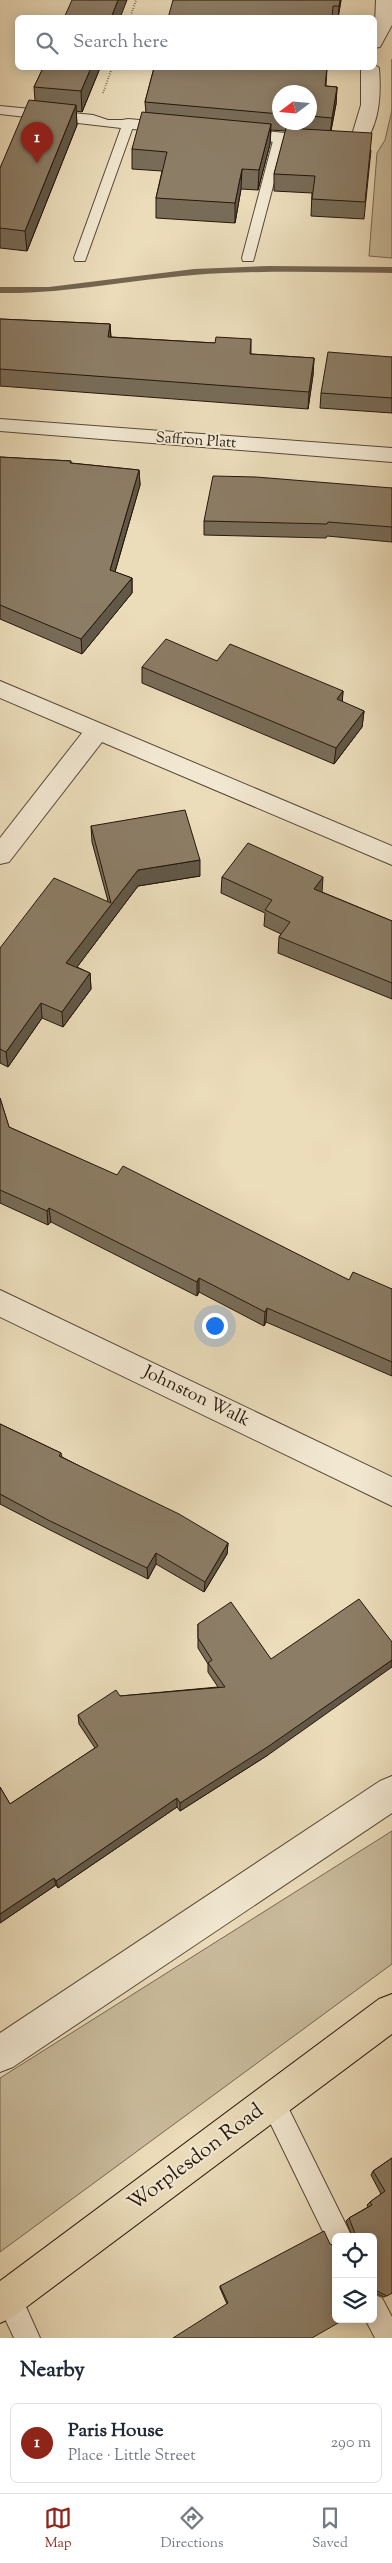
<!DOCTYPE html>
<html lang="en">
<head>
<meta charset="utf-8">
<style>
  :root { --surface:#fff; --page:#f2f2f3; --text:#1f2937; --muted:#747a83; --line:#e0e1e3; --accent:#8f2418 }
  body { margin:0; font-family:"Sorts Mill Goudy",serif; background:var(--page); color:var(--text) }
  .controls { position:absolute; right:15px; bottom:15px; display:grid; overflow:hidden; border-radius:8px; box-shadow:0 2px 12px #0003 }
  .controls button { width:45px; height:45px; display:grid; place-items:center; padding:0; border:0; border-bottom:1px solid var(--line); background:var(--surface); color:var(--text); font:25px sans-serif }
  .compass { position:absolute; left:272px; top:85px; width:45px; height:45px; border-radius:50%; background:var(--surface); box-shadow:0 2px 12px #0003; rotate:254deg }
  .you { position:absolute; left:214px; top:1325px; width:18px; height:18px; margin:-12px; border:4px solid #fff; border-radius:50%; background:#1a73e8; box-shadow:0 0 0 8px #1a73e833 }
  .badge { display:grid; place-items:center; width:32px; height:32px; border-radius:50%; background:var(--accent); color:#fff; font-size:16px; font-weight:700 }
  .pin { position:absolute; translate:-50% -41px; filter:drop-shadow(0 1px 2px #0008) }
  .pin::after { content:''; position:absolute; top:26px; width:18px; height:15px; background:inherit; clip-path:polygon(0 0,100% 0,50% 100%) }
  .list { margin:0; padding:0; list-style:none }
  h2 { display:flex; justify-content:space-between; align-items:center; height:65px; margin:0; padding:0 20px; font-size:21px }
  h2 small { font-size:16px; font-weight:400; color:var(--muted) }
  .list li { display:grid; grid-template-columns:32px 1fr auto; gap:15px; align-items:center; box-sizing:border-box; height:80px; margin:0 10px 10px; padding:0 10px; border:1px solid var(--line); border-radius:8px }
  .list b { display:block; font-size:19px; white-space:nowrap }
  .list p { margin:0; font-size:16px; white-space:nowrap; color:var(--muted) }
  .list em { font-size:16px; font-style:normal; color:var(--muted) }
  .icon { flex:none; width:28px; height:28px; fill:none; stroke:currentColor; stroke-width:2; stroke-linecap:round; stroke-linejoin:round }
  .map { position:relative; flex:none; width:392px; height:2338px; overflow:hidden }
  .search { position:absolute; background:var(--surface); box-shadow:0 2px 12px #0003; left:15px; right:15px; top:15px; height:55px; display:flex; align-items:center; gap:12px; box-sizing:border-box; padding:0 18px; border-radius:8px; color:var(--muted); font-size:19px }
  .sheet { height:155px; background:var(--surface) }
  nav { display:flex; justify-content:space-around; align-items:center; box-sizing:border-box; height:70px; border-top:1px solid var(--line); background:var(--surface); font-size:14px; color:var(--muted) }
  nav a { display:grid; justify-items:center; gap:2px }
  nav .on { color:var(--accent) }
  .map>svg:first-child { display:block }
</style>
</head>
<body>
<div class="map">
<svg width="392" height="2338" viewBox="0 0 392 2338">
  <rect width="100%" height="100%" fill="#ebdcba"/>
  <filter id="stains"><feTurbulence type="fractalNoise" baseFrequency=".004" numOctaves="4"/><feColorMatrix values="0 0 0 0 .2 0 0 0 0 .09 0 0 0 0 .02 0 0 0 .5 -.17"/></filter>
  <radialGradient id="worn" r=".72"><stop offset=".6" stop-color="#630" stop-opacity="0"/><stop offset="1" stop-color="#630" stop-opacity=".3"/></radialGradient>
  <path fill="#c9bb9c" stroke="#776954" d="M 392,59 L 392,258 L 369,256 L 377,153 L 385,140 L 392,110 Z
    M 392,1831 L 392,1964 L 0,2252 L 0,2078 Z"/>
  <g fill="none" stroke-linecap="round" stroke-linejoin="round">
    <path fill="#746550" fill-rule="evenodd" d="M 268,266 L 392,267 L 392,273 C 326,272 259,270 194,275 C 129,280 66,294 0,293 L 0,287 L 49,287 L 194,269 Z"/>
    <g stroke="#564837" stroke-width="2">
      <path id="service" d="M 0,106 L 93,115 L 108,120 L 128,120 L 134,124 L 85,261 L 75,261 L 74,258 L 121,128 L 0,114 Z
        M 280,133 L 286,137 L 254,258 L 253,261 L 243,261 L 242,258 L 274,137 Z
        M 272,2090 L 281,2093 L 352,2237 L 336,2237 L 336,2248 L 330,2246 L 260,2102 L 263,2093 Z
        M 9,2285 L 18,2289 L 40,2338 L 14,2338 L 0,2308 L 0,2289 Z
        M 373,2294 L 382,2298 L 392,2317 L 392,2338 L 375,2338 L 365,2319 L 373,2319 Z"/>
    </g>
    <g stroke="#564837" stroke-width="2">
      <path id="minor" d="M 376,0 L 392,0 L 392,25 L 380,47 L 374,48 Z
        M 374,64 L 379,68 C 381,94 380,122 364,144 L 328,147 L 233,138 L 227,137 L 224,133 L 227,129 L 233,128 L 328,137 L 352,135 L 361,105 L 361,68 L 374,68 Z
        M 128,119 L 175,123 L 181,124 L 184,128 L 181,132 L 175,133 L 122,128 L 119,124 L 122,120 Z
        M 0,419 L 392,448 L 392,462 L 0,431 Z
        M 0,681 L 392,846 L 392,865 L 102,742 L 9,862 L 0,864 L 0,838 L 82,733 L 0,698 Z
        M 0,1290 L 392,1477 L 392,1506 L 0,1317 Z
        M 392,1776 L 392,1813 L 13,2067 L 0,2072 L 0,2033 L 380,1781 Z"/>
    </g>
    <g stroke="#25170b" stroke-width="2">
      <path id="primary" d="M 392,1994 L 392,2034 L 13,2317 L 0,2323 L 0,2281 L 379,1999 Z"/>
    </g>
    <path stroke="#25170b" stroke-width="2" stroke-dasharray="0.5 2" stroke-linecap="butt" d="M 130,18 L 136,0
      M 103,93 L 112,68"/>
    <use href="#service" fill="#f2e8d2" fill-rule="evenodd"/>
    <use href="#minor" fill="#f2e8d2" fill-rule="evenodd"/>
    <use href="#primary" fill="#ebdcba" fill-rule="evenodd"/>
  </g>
  <path fill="#786c58" stroke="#25170b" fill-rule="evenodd" d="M 341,0 L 338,18 L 168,18 Z
    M 43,68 L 100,68 L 82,112 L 76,111 L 77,125 L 27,251 L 0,248 L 0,168 L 35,100 L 34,87 Z
    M 154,68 L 327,68 L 326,86 L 337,87 L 336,104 L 331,131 L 371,150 L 364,219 L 311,216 L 312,193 L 274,191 L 274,174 L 286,131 L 271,130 L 270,144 L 258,190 L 241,189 L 235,223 L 156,218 L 156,198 L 162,171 L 132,169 L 132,149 L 146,113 L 145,102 ZM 280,92 L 310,92 L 310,122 L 280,122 Z
    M 0,319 L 110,324 L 111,337 L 215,343 L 251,339 L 251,354 L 314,358 L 313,375 L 308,409 L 0,386 Z
    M 392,357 L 392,413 L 320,408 L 321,393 Z
    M 0,457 L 71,461 L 71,463 L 139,470 L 140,485 L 115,572 L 132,578 L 132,593 L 82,654 L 0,619 Z
    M 392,488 L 392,542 L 327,536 L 326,538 L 204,535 L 204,521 Z
    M 217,661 L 343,691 L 342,702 L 364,711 L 362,727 L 334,764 L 142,683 L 142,667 Z
    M 91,826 L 200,876 L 138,886 L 77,967 L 90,973 L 91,989 L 63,1027 L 42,1018 L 8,1067 L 0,1063 L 0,948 L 108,901 L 92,842 Z
    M 222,877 L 322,892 L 392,921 L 392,999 L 278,953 L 279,937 L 281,934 L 264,926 L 265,913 L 221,893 Z
    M 0,1098 L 9,1127 L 349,1280 L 392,1289 L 392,1376 L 266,1322 L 264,1326 L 199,1292 L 197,1296 L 51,1222 L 48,1225 L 0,1203 Z
    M 0,1424 L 61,1453 L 62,1457 L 228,1543 L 227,1554 L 204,1592 L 156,1564 L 148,1579 L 50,1530 L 0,1504 Z
    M 198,1624 L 268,1755 L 180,1811 L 177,1807 L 58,1888 L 56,1885 L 0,1923 L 0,1787 L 10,1804 L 95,1748 L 79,1724 L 78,1715 L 120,1696 L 218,1687 L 208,1672 L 208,1664 L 198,1648 Z
    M 392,2158 L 392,2293 L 384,2297 L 375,2293 L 373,2237 L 340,2237 L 340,2236 L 352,2236 L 346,2221 L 349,2218 L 368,2207 L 367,2205 L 370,2202 L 381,2194 L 371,2175 L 373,2171 Z
    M 330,2244 L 227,2304 L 220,2288 L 220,2286 Z"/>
  <path fill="#625847" stroke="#25170b" d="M 118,0 L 127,0 L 120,18 L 111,18 Z
    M 340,0 L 341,0 L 338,18 L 339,6 Z
    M 91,68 L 100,68 L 82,112 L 81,91 Z
    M 337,87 L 336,104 L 330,135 L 332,118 Z
    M 76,105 L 77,125 L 27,251 L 25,231 Z
    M 271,124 L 270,144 L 258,190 L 259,170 Z
    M 242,169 L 241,189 L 235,223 L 235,203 Z
    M 110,324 L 111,340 L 108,337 Z
    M 314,358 L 313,375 L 308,409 L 309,392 Z
    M 139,470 L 140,485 L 111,585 L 110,570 Z
    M 132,578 L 132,593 L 82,654 L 81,639 Z
    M 343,691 L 342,707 L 337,699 Z
    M 364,711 L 362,727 L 334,764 L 336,748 Z
    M 200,860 L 200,876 L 138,886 L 68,979 L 66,963 L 138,870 Z
    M 323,877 L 322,893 L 314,889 Z
    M 90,973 L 91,989 L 63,1027 L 62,1012 Z
    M 41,1003 L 42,1018 L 8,1067 L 6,1052 Z
    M 49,1208 L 51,1222 L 48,1225 L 47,1211 Z
    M 199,1278 L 199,1292 L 197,1296 L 197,1282 Z
    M 267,1308 L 266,1322 L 264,1326 L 265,1312 Z
    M 228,1543 L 227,1554 L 204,1592 L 205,1582 Z
    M 156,1553 L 156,1564 L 148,1579 L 147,1568 Z
    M 392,1660 L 392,1667 L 268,1755 L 180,1811 L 180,1803 Z
    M 177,1798 L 177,1807 L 58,1888 L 56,1881 Z
    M 54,1878 L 56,1885 L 0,1923 L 0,1914 Z"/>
  <path fill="#8c7d66" stroke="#25170b" d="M 72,0 L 118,0 L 111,18 L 64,18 Z
    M 173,0 L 340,0 L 339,6 L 333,6 L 332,18 L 168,18 Z
    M 43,68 L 91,68 L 81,91 L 34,87 Z
    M 154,68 L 327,68 L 325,86 L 337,87 L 332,118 L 310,116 L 310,92 L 280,92 L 280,114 L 145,102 Z
    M 29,100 L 76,105 L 25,231 L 0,228 L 0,168 Z
    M 142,112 L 271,124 L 259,170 L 242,169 L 235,203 L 156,198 L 167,152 L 132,149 Z
    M 286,128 L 372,133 L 365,202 L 312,199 L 315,176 L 274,174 Z
    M 0,319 L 110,324 L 108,337 L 215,343 L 216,337 L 251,339 L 250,354 L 314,358 L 309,392 L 0,369 Z
    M 328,352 L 392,357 L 392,398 L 321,393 Z
    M 0,457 L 71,461 L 70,463 L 139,470 L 110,570 L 132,578 L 81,639 L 0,605 Z
    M 213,476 L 256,477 L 392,488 L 392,527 L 328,522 L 327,524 L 204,521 Z
    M 166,639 L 217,661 L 230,644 L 343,691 L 337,699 L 364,711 L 336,748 L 142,667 Z
    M 185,810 L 200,860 L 138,870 L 66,963 L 90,973 L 62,1012 L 41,1003 L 6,1052 L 0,1049 L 0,948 L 54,878 L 111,903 L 91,826 Z
    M 248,843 L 323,877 L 314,889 L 392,921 L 392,983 L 279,937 L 290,922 L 265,910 L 272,900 L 222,877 Z
    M 0,1098 L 9,1127 L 117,1175 L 123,1166 L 349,1280 L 353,1272 L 392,1289 L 392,1362 L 267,1308 L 265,1312 L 199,1278 L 197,1282 L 49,1208 L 47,1211 L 0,1190 Z
    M 0,1424 L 61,1453 L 59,1456 L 179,1514 L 228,1543 L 205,1582 L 156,1553 L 147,1568 L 48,1520 L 0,1494 Z
    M 359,1599 L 392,1642 L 392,1660 L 269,1746 L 180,1803 L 177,1798 L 56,1881 L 54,1878 L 0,1914 L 0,1787 L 10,1804 L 98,1746 L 78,1715 L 116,1690 L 120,1696 L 225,1687 L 208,1663 L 212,1660 L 198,1638 L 198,1624 L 231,1602 L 271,1659 Z
    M 392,2158 L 392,2293 L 387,2296 L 375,2290 L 374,2303 L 373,2303 L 373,2237 L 340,2237 L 340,2236 L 356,2236 L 349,2218 L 372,2205 L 370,2202 L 385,2191 L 373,2171 Z
    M 324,2231 L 330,2244 L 336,2246 L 336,2319 L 345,2319 L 312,2338 L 173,2338 L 228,2303 L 220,2286 Z"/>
  <g text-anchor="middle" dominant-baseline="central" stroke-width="4" stroke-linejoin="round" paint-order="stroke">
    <g font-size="15" fill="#25170b" stroke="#f2e8d2">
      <text transform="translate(196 441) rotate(4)">Saffron Platt</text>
    </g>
    <g font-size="18" fill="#25170b" stroke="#f2e8d2">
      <text transform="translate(196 1397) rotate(26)">Johnston Walk</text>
    </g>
    <g font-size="21" fill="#25170b" stroke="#f2e8d2">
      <text transform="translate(196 2158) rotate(-37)">Worplesdon Road</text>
    </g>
  </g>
  <rect width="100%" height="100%" filter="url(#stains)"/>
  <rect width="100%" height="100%" fill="url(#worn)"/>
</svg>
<div class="controls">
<button><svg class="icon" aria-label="locate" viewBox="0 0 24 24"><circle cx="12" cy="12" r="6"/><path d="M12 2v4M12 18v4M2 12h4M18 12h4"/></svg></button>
<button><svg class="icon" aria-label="layers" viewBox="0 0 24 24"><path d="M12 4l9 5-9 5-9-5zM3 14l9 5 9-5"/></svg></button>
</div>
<svg class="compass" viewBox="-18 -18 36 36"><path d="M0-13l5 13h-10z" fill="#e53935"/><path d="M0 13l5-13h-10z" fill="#747a83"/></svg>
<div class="you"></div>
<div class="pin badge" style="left:37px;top:163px">1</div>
<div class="search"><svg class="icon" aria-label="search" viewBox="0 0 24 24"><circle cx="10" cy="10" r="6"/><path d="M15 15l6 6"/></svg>Search here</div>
</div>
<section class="sheet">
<h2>Nearby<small></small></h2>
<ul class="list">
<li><span class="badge">1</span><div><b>Paris House</b><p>Place · Little Street</p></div><em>290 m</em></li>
</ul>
</section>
<nav>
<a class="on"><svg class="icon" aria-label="map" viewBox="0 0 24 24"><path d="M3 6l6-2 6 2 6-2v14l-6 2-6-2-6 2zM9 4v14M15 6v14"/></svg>Map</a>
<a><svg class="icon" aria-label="directions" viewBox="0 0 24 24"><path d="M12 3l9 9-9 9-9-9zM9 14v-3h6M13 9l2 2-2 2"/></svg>Directions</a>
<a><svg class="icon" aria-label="saved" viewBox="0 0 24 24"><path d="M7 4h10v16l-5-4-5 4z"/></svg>Saved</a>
</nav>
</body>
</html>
